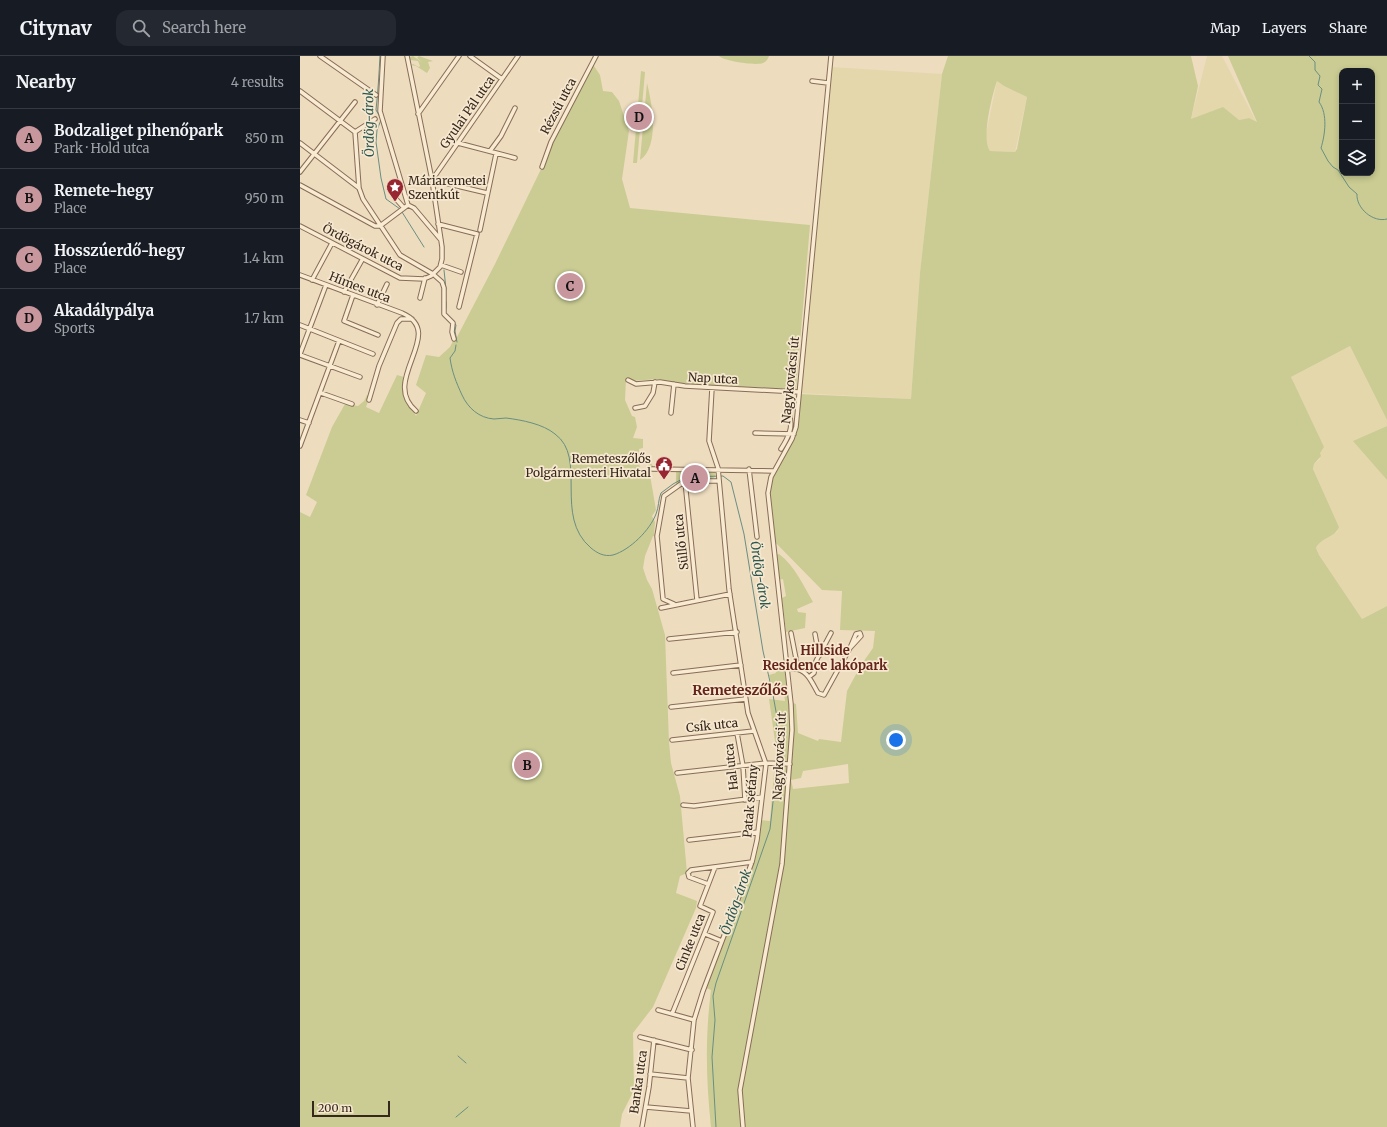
<!DOCTYPE html>
<html lang="en">
<head>
<meta charset="utf-8">
<style>
  :root { --surface:#171b24; --page:#242831; --text:#f1f3f6; --muted:#9ea1a6; --line:#363941; --accent:#c8979d }
  body { margin:0; font-family:Merriweather,serif; background:var(--page); color:var(--text) }
  .controls { position:absolute; right:12px; top:12px; display:grid; overflow:hidden; border-radius:8px; box-shadow:0 2px 6px #0003 }
  .controls button { width:36px; height:36px; display:grid; place-items:center; padding:0; border:0; border-bottom:1px solid var(--line); background:var(--surface); color:var(--text); font:20px sans-serif }
  .scale { position:absolute; left:12px; bottom:10px; width:78px; box-sizing:border-box; padding-left:4px; border:2px solid #36271c; border-top:0; font-size:11px; line-height:14px; white-space:nowrap; color:#36271c; -webkit-text-stroke:3px #f6e7cf; paint-order:stroke }
  .you { position:absolute; left:596px; top:684px; width:14px; height:14px; margin:-10px; border:3px solid #fff; border-radius:50%; background:#1a73e8; box-shadow:0 0 0 6px #1a73e833 }
  .badge { display:grid; place-items:center; width:26px; height:26px; border-radius:50%; background:var(--accent); color:#111; font-size:13px; font-weight:700 }
  .pin { position:absolute; translate:-50% -50%; border:2px solid #fff; box-shadow:0 1px 4px #0006 }
  .list { margin:0; padding:0; list-style:none }
  h2 { display:flex; justify-content:space-between; align-items:center; height:52px; margin:0; padding:0 16px; font-size:17px }
  h2 small { font-size:13px; font-weight:400; color:var(--muted) }
  .list li { display:grid; grid-template-columns:26px 1fr auto; gap:12px; align-items:center; box-sizing:border-box; height:60px; padding:0 16px; border-top:1px solid var(--line) }
  .list b { display:block; font-size:15px; white-space:nowrap }
  .list p { margin:0; font-size:13px; white-space:nowrap; color:var(--muted) }
  .list em { font-size:13px; font-style:normal; color:var(--muted) }
  .icon { flex:none; width:22px; height:22px; fill:none; stroke:currentColor; stroke-width:2; stroke-linecap:round; stroke-linejoin:round }
  .map { position:relative; flex:none; width:1087px; height:1071px; overflow:hidden }
  header { display:flex; align-items:center; gap:24px; box-sizing:border-box; height:56px; padding:0 20px; background:var(--surface); border-bottom:1px solid var(--line) }
  header strong { font-size:19px }
  nav { display:flex; gap:22px; margin-inline-start:auto; font-size:14px }
  .search { width:280px; height:36px; background:var(--page); display:flex; align-items:center; gap:10px; box-sizing:border-box; padding:0 14px; border-radius:12px; color:var(--muted); font-size:15px }
  main { display:flex }
  aside { flex:1; background:var(--surface) }
  .map>svg:first-child { display:block }
</style>
</head>
<body>
<header>
<strong>Citynav</strong>
<div class="search"><svg class="icon" aria-label="search" viewBox="0 0 24 24"><circle cx="10" cy="10" r="6"/><path d="M15 15l6 6"/></svg>Search here</div>
<nav><a>Map</a><a>Layers</a><a>Share</a></nav>
</header>
<main>
<aside>
<h2>Nearby<small>4 results</small></h2>
<ul class="list">
<li><span class="badge">A</span><div><b>Bodzaliget pihenőpark</b><p>Park · Hold utca</p></div><em>850 m</em></li>
<li><span class="badge">B</span><div><b>Remete-hegy</b><p>Place</p></div><em>950 m</em></li>
<li><span class="badge">C</span><div><b>Hosszúerdő-hegy</b><p>Place</p></div><em>1.4 km</em></li>
<li><span class="badge">D</span><div><b>Akadálypálya</b><p>Sports</p></div><em>1.7 km</em></li>
</ul>
</aside>
<div class="map">
<svg width="1087" height="1071" viewBox="0 0 1087 1071">
  <rect width="100%" height="100%" fill="#eedcbf"/>
  <path fill="#e4d7ac" d="M 907,0 L 922,0 L 957,67 L 949,62 L 939,64 L 891,63 Z
    M 531,11 L 642,18 L 620,217 L 611,343 L 501,337 Z
    M 697,25 L 704,30 L 727,41 L 715,96 L 690,95 L 687,91 L 686,78 Z
    M 1050,290 L 1087,364 L 1087,370 L 1054,385 L 1087,424 L 1087,550 L 1062,563 L 1019,499 L 1016,492 L 1018,487 L 1037,476 L 1039,471 L 1013,413 L 1014,408 L 1020,403 L 991,321 Z"/>
  <path fill="#cacc93" fill-rule="evenodd" d="M 113,0 L 123,7 L 117,2 L 119,0 L 133,5 L 128,6 L 130,12 L 127,17 L 116,10 L 111,9 L 113,8 L 119,11 L 120,10 L 118,5 L 110,4 L 110,1 Z
    M 419,0 L 469,0 C 468,3 466,6 463,7 C 456,10 424,5 419,0 Z
    M 648,0 L 891,0 L 898,30 L 891,63 L 923,51 L 939,64 L 949,62 L 957,66 L 928,0 L 1087,0 L 1087,364 L 1050,290 L 991,321 L 1024,391 L 1020,397 L 1021,400 L 1014,408 L 1013,413 L 1039,471 C 1035,482 1021,481 1016,492 L 1019,499 L 1062,563 L 1087,550 L 1087,1071 L 411,1071 C 406,1023 405,982 411,934 L 406,932 L 435,857 L 460,782 L 460,764 L 470,765 L 476,692 L 469,643 L 485,645 L 483,630 L 471,627 L 469,619 L 476,617 L 475,612 L 484,611 L 490,646 L 496,648 L 498,677 L 518,685 L 519,683 L 541,686 L 547,635 L 561,609 L 573,592 L 575,575 L 540,574 L 542,535 L 522,534 L 471,482 L 468,426 L 472,415 L 493,377 L 498,338 L 611,343 L 620,217 L 642,18 ZM 1042,15 L 1072,15 L 1072,117 L 1042,117 ZM 697,25 L 704,30 L 727,41 L 717,93 L 715,96 L 690,95 C 681,83 692,39 697,25 ZM 548,708 L 549,727 L 493,733 L 491,724 L 501,722 L 503,715 Z
    M 292,7 L 300,19 L 303,35 L 312,36 L 319,45 L 329,75 L 322,123 L 330,152 L 510,169 L 496,333 L 413,330 L 378,327 L 358,323 L 331,325 L 326,323 L 325,344 L 332,360 L 335,361 L 337,371 L 333,382 L 343,383 L 343,392 L 339,393 L 340,422 L 345,422 C 349,414 349,409 346,400 L 353,410 L 350,419 L 356,454 L 352,460 L 355,466 L 354,480 L 353,480 L 345,500 L 343,512 L 347,524 L 352,533 L 365,579 L 369,686 L 371,707 L 380,740 L 387,817 L 380,820 L 376,837 L 397,845 L 396,852 L 353,951 L 333,977 L 334,1034 L 322,1058 L 320,1071 L 0,1071 L 0,456 L 10,461 L 17,446 L 6,439 L 32,371 L 45,348 L 58,350 L 64,345 L 67,339 L 70,340 L 66,351 L 79,357 L 97,319 L 104,321 L 107,342 L 116,360 L 126,337 L 116,329 L 126,299 L 139,301 L 150,291 L 154,283 L 156,283 L 195,208 L 242,111 L 246,97 Z
    M 341,15 L 345,16 L 337,107 L 333,107 Z
    M 347,27 C 352,47 360,90 340,104 Z
    M 1087,370 L 1087,424 L 1053,385 Z
    M 376,415 L 415,415 L 415,421 L 412,423 L 384,424 L 376,429 Z
    M 479,498 C 495,510 503,529 513,546 L 497,553 L 498,556 L 506,557 L 505,572 L 486,576 L 482,542 L 486,540 L 483,523 L 478,524 L 474,500 Z"/>
  <g fill="none" stroke-linecap="round" stroke-linejoin="round">
    <path stroke="#6a8e82" stroke-width="1" d="M 80,0 C 79,18 78,36 76,54 L 80,61
      M 1009,0 L 1015,6 L 1015,14 L 1020,20 L 1018,29 L 1022,33 L 1019,46 C 1028,58 1025,79 1021,92 L 1028,105 L 1033,111 L 1038,114 L 1049,131 L 1057,138 C 1056,152 1073,167 1087,163
      M 81,64 L 77,74 L 76,86 L 81,122 L 86,143 L 100,153
      M 102,156 L 124,191
      M 144,214 L 146,233
      M 146,252 L 146,246
      M 151,263 L 156,269 L 155,275 L 157,286
      M 156,289 L 155,295 L 150,302 C 152,316 156,326 162,339 C 168,352 179,362 194,363 C 198,363 202,362 206,362 C 222,364 243,368 255,378 C 288,402 253,460 291,492 C 297,497 304,501 313,499 C 330,494 350,474 356,458 C 359,451 358,444 361,437 L 373,428 L 386,421 L 423,420 L 431,426 L 444,478 L 463,595 L 473,639 L 477,661 L 477,707
      M 158,1000 L 166,1007
      M 156,1061 L 168,1051
      M 416,1071 L 412,1001 L 415,964 L 413,940 L 416,927 L 470,773 L 477,710"/>
    <g stroke="#876d57" stroke-width="5.5">
      <path id="minor" d="M 20,0 L 76,39
        M 83,0 L 80,55 L 108,149
        M 170,0 L 202,23
        M 512,25 L 528,27
        M 0,35 L 55,76 L 59,132 L 63,143 L 100,199 L 133,218 L 142,226 L 144,232 L 144,258 L 153,267 L 152,276 L 154,283
        M 118,58 L 159,0
        M 55,76 L 75,63
        M 0,87 L 59,132
        M 158,87 L 215,102
        M 190,95 L 201,80 L 215,52
        M 242,111 L 251,86 L 296,0
        M 0,116 L 55,46
        M 0,129 L 75,170 L 80,170
        M 187,137 L 132,124 L 218,0
        M 96,143 L 104,152
        M 108,149 L 114,152 L 141,184
        M 138,168 L 177,178 L 159,251
        M 0,170 L 100,222 L 124,223 L 131,220 L 140,211 L 142,203 L 142,191 L 132,124 L 107,0
        M 80,170 L 108,149
        M 180,174 L 196,98
        M 141,209 L 161,216
        M 0,219 L 102,257 C 148,277 79,324 116,355
        M 12,224 L 32,187
        M 44,236 L 62,204
        M 53,239 L 44,265 L 78,279
        M 120,242 L 125,222
        M 77,249 L 87,228
        M 0,269 L 73,298
        M 0,298 L 26,229
        M 0,299 L 60,321
        M 328,324 L 336,328 L 360,326 L 385,330 L 499,336
        M 21,337 L 52,348
        M 69,344 L 79,310 L 97,267 L 101,263 L 112,263
        M 335,352 L 345,350 L 353,337 L 355,326
        M 371,357 L 374,328
        M 0,364 L 9,367
        M 455,377 L 494,378
        M 0,390 L 39,285
        M 481,393 C 488,382 494,371 489,358
        M 352,413 L 474,415
        M 449,413 L 457,481
        M 385,425 L 397,544
        M 374,548 L 363,543 L 357,480 L 364,440 L 385,425 L 418,425
        M 361,552 L 430,538
        M 491,577 L 498,613
        M 515,578 L 519,600
        M 369,583 L 437,576
        M 493,613 C 507,612 512,627 518,637 L 524,639 L 550,592 L 561,580 L 560,577 L 556,578 L 550,592
        M 373,617 L 441,609
        M 509,621 L 514,617 L 516,605 L 531,577
        M 371,651 L 446,643
        M 437,677 L 443,710 L 445,744
        M 372,684 L 454,675
        M 377,717 L 466,707 L 490,708
        M 383,749 L 394,750 L 462,741
        M 389,784 L 458,776
        M 408,828 L 389,821 L 388,817 L 391,814 L 452,806
        M 405,878 L 422,885
        M 358,954 L 394,964
        M 372,958 L 413,856 L 400,850 L 415,811
        M 340,981 L 392,994
        M 350,1018 L 388,1022
        M 346,1051 L 391,1055
        M 342,1071 L 349,1031 L 354,984
        M 393,1071 L 388,1022 L 394,964 L 403,935 L 452,806 L 457,784 L 466,708 L 448,657 L 429,533 L 418,412 L 409,385 L 412,332
        M 443,1071 L 440,1034 L 482,808 L 492,674 L 491,648 L 468,437 L 471,421 L 492,383 L 496,371 L 531,0"/>
    </g>
    <use href="#minor" stroke="#f9ead2" stroke-width="3.5"/>
  </g>
  <defs>
    <g id="sight-pin" transform="scale(0.9)"><path d="M0 17L-7.5 6A9.5 9.5 0 1 1 7.5 6Z" fill="#972630" stroke="#f6e7cf"/><path d="M0-6L1.8-2.2L6-1.7L2.9 1.2L3.7 5.4L0 3.3L-3.7 5.4L-2.9 1.2L-6-1.7L-1.8-2.2Z" fill="#fff"/></g>
    <g id="civic-pin" transform="scale(0.9)"><path d="M0 17L-7.5 6A9.5 9.5 0 1 1 7.5 6Z" fill="#972630" stroke="#f6e7cf"/><path d="M-.6-6.5H3V-4.5H.6V-3L4-1V1h2V6H-6V1h2V-1L-.6-3ZM-1.2 2.5V6h2.4V2.5Z" fill="#fff"/></g>
  </defs>
  <g fill-rule="evenodd">
    <use href="#sight-pin" x="95" y="131"/>
    <use href="#civic-pin" x="364" y="409"/>
  </g>
  <g text-anchor="middle" dominant-baseline="central" stroke-width="3.5" stroke-linejoin="round" paint-order="stroke">
    <g font-size="12" fill="#36271c" stroke="#f6e7cf">
      <text transform="translate(258 50) rotate(-62)">Rézsű utca</text>
      <text transform="translate(167 56) rotate(-55)">Gyulai Pál utca</text>
      <text transform="translate(63 191) rotate(27)">Ördögárok utca</text>
      <text transform="translate(60 231) rotate(21)">Hímes utca</text>
      <text transform="translate(413 322) rotate(3)">Nap utca</text>
      <text transform="translate(490 324) rotate(-84)">Nagykovácsi út</text>
      <text transform="translate(381 486) rotate(-96)">Süllő utca</text>
      <text transform="translate(412 669) rotate(-6)">Csík utca</text>
      <text transform="translate(479 700) rotate(-87)">Nagykovácsi út</text>
      <text transform="translate(431 711) rotate(-96)">Hal utca</text>
      <text transform="translate(450 745) rotate(-85)">Patak sétány</text>
      <text transform="translate(390 886) rotate(-68)">Cinke utca</text>
      <text transform="translate(338 1026) rotate(-82)">Banka utca</text>
    </g>
    <g font-size="12" fill="#36271c" stroke="#f6e7cf" text-anchor="start">
      <text x="108" y="124">Máriaremetei<tspan x="108" dy="14">Szentkút</tspan></text>
      <text x="351" y="402" text-anchor="end">Remeteszőlős<tspan x="351" dy="14">Polgármesteri Hivatal</tspan></text>
    </g>
    <g font-size="13" font-style="italic" fill="#2b5750" stroke="#f6e7cf">
      <text transform="translate(69 67) rotate(-91)">Ördög-árok</text>
      <text transform="translate(460 519) rotate(81)">Ördög-árok</text>
      <text transform="translate(436 846) rotate(-71)">Ördög-árok</text>
    </g>
    <g font-size="13" font-weight="bold" fill="#64241b" stroke="#f6e7cf">
      <text x="525" y="594">Hillside<tspan x="525" dy="15">Residence lakópark</tspan></text>
    </g>
    <g font-size="14" font-weight="bold" fill="#64241b" stroke="#f6e7cf">
      <text x="440" y="634">Remeteszőlős</text>
    </g>
  </g>
</svg>
<div class="controls">
<button>+</button>
<button>−</button>
<button><svg class="icon" aria-label="layers" viewBox="0 0 24 24"><path d="M12 4l9 5-9 5-9-5zM3 14l9 5 9-5"/></svg></button>
</div>
<div class="scale">200 m</div>
<div class="you"></div>
<div class="pin badge" style="left:395px;top:422px">A</div>
<div class="pin badge" style="left:227px;top:709px">B</div>
<div class="pin badge" style="left:270px;top:230px">C</div>
<div class="pin badge" style="left:339px;top:61px">D</div>
</div>
</main>
</body>
</html>
